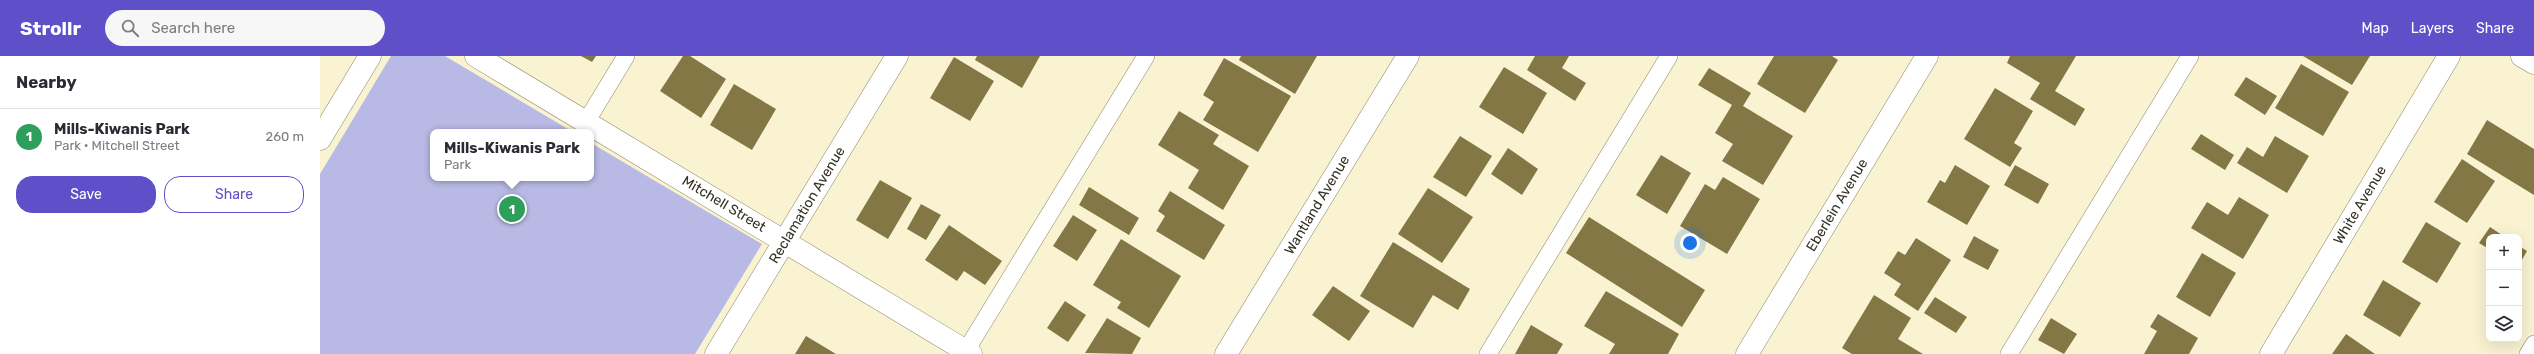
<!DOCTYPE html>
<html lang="en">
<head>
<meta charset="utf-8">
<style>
  :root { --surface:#fff; --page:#f7f7f7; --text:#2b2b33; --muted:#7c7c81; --line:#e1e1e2; --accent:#5f50c9 }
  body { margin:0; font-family:Rubik,sans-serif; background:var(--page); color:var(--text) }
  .controls { position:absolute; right:12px; bottom:12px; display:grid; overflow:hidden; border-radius:8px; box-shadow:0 4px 16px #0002 }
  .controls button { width:36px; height:36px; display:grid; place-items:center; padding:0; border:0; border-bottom:1px solid var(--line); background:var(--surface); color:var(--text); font:20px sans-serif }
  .you { position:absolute; left:1370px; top:187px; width:14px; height:14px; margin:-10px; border:3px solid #fff; border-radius:50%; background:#1a73e8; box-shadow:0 0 0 6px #1a73e833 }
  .badge { display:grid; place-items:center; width:26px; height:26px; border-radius:50%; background:var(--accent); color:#fff; font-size:13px; font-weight:700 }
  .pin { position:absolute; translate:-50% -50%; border:2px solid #fff; box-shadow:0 1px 4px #0006 }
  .popup { position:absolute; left:110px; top:73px; width:164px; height:52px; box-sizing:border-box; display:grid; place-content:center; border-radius:8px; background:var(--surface); filter:drop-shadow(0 1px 3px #0005); font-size:13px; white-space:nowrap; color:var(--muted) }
  .popup b { font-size:15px; color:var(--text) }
  .popup::after { content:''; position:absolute; left:50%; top:100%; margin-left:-8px; border:8px solid transparent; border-top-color:var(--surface) }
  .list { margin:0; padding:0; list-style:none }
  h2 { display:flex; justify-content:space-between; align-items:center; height:52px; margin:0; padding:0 16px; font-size:17px }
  h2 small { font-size:13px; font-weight:400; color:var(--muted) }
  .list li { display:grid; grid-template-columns:26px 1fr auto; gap:12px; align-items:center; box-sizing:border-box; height:56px; padding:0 16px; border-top:1px solid var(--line) }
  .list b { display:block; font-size:15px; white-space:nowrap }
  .list p { margin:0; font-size:13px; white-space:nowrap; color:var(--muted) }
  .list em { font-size:13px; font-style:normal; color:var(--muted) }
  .actions { display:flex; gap:8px; padding:12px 16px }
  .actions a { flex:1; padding:9px 0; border:1px solid var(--accent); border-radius:16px; text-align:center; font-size:14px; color:var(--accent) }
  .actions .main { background:var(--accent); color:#fff }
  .icon { flex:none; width:22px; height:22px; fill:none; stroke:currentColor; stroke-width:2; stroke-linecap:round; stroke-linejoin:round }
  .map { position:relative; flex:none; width:2214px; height:298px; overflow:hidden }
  header { display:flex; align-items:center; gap:24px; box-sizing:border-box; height:56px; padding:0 20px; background:var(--accent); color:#fff }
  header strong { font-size:19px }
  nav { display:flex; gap:22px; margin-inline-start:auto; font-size:14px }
  .search { width:280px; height:36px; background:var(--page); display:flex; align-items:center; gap:10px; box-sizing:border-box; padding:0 14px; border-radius:22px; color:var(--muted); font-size:15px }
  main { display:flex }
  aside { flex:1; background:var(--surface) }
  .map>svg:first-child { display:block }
</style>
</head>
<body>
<header>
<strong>Strollr</strong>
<div class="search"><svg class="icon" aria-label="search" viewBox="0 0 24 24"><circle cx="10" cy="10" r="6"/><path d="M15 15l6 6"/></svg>Search here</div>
<nav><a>Map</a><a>Layers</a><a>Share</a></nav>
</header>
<main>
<aside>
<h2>Nearby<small></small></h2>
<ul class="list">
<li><span class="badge" style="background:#2e9e5b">1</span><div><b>Mills-Kiwanis Park</b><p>Park · Mitchell Street</p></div><em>260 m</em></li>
</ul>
<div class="actions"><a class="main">Save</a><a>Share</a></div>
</aside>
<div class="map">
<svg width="2214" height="298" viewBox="0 0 2214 298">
  <rect width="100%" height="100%" fill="#faf3d2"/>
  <path fill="#b8bae5" d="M 71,0 L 125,0 L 253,76 L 113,76 L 113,122 L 271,122 L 271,87 L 442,188 L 375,298 L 0,298 L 0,118 Z"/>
  <path fill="#837745" d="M 261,0 L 276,0 L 272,6 Z
    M 363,0 L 370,0 L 406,23 L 381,62 L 340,35 Z
    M 657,0 L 720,0 L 702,32 L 655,4 Z
    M 921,0 L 997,0 L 975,38 L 919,4 Z
    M 1215,0 L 1249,0 L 1242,12 L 1266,27 L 1255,45 L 1207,14 Z
    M 1454,0 L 1512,0 L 1518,4 L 1485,57 L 1437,28 Z
    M 1690,0 L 1756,0 L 1735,35 L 1765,53 L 1755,70 L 1710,43 L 1720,27 L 1687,7 Z
    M 1983,0 L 2050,0 L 2032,29 Z
    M 634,1 L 674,25 L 650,65 L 610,42 Z
    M 904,2 L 971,40 L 938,96 L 883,64 L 894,46 L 883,39 Z
    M 1981,8 L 2029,36 L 2003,80 L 1955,52 Z
    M 1184,11 L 1227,37 L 1203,78 L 1159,51 Z
    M 1389,12 L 1431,37 L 1423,50 L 1473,80 L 1443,129 L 1402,105 L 1413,88 L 1395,77 L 1412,49 L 1378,29 Z
    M 1926,21 L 1957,40 L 1945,59 L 1914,39 Z
    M 414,28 L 456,53 L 432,94 L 390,69 Z
    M 1675,32 L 1713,55 L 1694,87 L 1702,92 L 1690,111 L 1644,83 Z
    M 859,55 L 899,79 L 893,88 L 929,110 L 903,154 L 868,132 L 879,114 L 838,89 Z
    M 2167,64 L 2214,93 L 2214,139 L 2147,98 Z
    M 1881,78 L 1914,99 L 1905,114 L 1871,93 Z
    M 1140,80 L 1172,100 L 1146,141 L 1113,121 Z
    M 1955,80 L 1989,100 L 1967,137 L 1917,107 L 1927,91 L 1943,101 Z
    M 1188,92 L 1218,113 L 1202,139 L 1171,118 Z
    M 1341,99 L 1371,117 L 1347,158 L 1316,139 Z
    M 2142,103 L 2175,125 L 2147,167 L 2114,146 Z
    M 1635,109 L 1670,130 L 1647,169 L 1607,146 L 1620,124 L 1625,127 Z
    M 1695,109 L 1729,128 L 1718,148 L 1684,129 Z
    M 1403,121 L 1440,143 L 1407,198 L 1360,170 L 1385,128 L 1395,134 Z
    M 560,124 L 592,142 L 568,183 L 536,164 Z
    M 769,131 L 819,162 L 809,179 L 759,149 Z
    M 1108,132 L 1153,161 L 1122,207 L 1078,178 Z
    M 850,135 L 905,169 L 884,204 L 836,175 L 845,160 L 838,155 Z
    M 1919,141 L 1949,159 L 1923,203 L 1871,172 L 1887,146 L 1908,159 Z
    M 601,148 L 621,159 L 606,184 L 587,173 Z
    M 753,159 L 777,174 L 757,205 L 733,190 Z
    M 1269,161 L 1385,234 L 1362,271 L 1246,197 Z
    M 2106,166 L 2141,187 L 2117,227 L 2082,206 Z
    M 629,169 L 682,205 L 665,229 L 644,215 L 637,225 L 605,204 Z
    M 2170,171 L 2185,181 L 2169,181 L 2169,193 L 2159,187 Z
    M 1654,180 L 1679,194 L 1668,214 L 1643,201 Z
    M 1596,182 L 1631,204 L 1598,255 L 1574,239 L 1581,228 L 1564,217 L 1578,195 L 1585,199 Z
    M 801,183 L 861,220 L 829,272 L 797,252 L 801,246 L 773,229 Z
    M 1073,186 L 1150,233 L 1138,254 L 1113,239 L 1093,272 L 1040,240 Z
    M 2199,190 L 2207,195 L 2199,209 Z
    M 1882,197 L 1916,217 L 1890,261 L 1856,241 Z
    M 2063,224 L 2101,247 L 2080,281 L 2043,259 Z
    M 1013,230 L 1050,255 L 1029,285 L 992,259 Z
    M 1286,235 L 1359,278 L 1348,298 L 1289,298 L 1295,288 L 1264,270 Z
    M 1554,239 L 1591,262 L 1578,283 L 1603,298 L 1532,298 L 1522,292 Z
    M 1615,241 L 1647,261 L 1636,277 L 1604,257 Z
    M 745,245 L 766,259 L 748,286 L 727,272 Z
    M 1838,258 L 1878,282 L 1869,298 L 1824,298 L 1837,275 L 1830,271 Z
    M 787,262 L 821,282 L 812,298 L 765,297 Z
    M 1731,262 L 1757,278 L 1744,298 L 1718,284 Z
    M 1211,269 L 1243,288 L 1237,298 L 1195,298 Z
    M 2026,278 L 2055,298 L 2012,298 Z
    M 486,280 L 516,298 L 475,298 Z"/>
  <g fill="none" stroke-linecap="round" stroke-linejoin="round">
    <g stroke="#8d8669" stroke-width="18">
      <path id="service" d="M 266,66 L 306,0
        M 644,298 L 826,0
        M 1168,298 L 1349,0
        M 1689,298 L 1870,0
        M 2208,298 L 2214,288"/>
    </g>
    <g stroke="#8d8669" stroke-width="23">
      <path id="minor" d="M 156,0 L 651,298
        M 0,83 L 50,0
        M 396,298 L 577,0
        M 906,298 L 1088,0
        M 1427,298 L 1607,0
        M 1951,298 L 2129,0"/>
    </g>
    <g stroke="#8d8669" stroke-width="23">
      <path id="primary" d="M 2202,0 L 2214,7"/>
    </g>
    <use href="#service" stroke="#fff" stroke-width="17"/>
    <use href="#minor" stroke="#fff" stroke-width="22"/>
    <use href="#primary" stroke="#fff" stroke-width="22"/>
  </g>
  <g text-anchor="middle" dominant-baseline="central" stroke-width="4" stroke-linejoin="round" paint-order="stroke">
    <g font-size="14" fill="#343125" stroke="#fff">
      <text transform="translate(404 148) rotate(31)">Mitchell Street</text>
      <text transform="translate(487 149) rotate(-59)">Reclamation Avenue</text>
      <text transform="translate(997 149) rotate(-59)">Wantland Avenue</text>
      <text transform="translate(1517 149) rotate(-59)">Eberlein Avenue</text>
      <text transform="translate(2040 149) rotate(-59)">White Avenue</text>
    </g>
  </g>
</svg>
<div class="controls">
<button>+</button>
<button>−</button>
<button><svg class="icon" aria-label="layers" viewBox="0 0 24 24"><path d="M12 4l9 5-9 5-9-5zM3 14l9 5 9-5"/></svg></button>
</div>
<div class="you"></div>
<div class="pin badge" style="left:192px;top:153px;background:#2e9e5b">1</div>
<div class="popup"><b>Mills-Kiwanis Park</b>Park</div>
</div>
</main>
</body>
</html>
